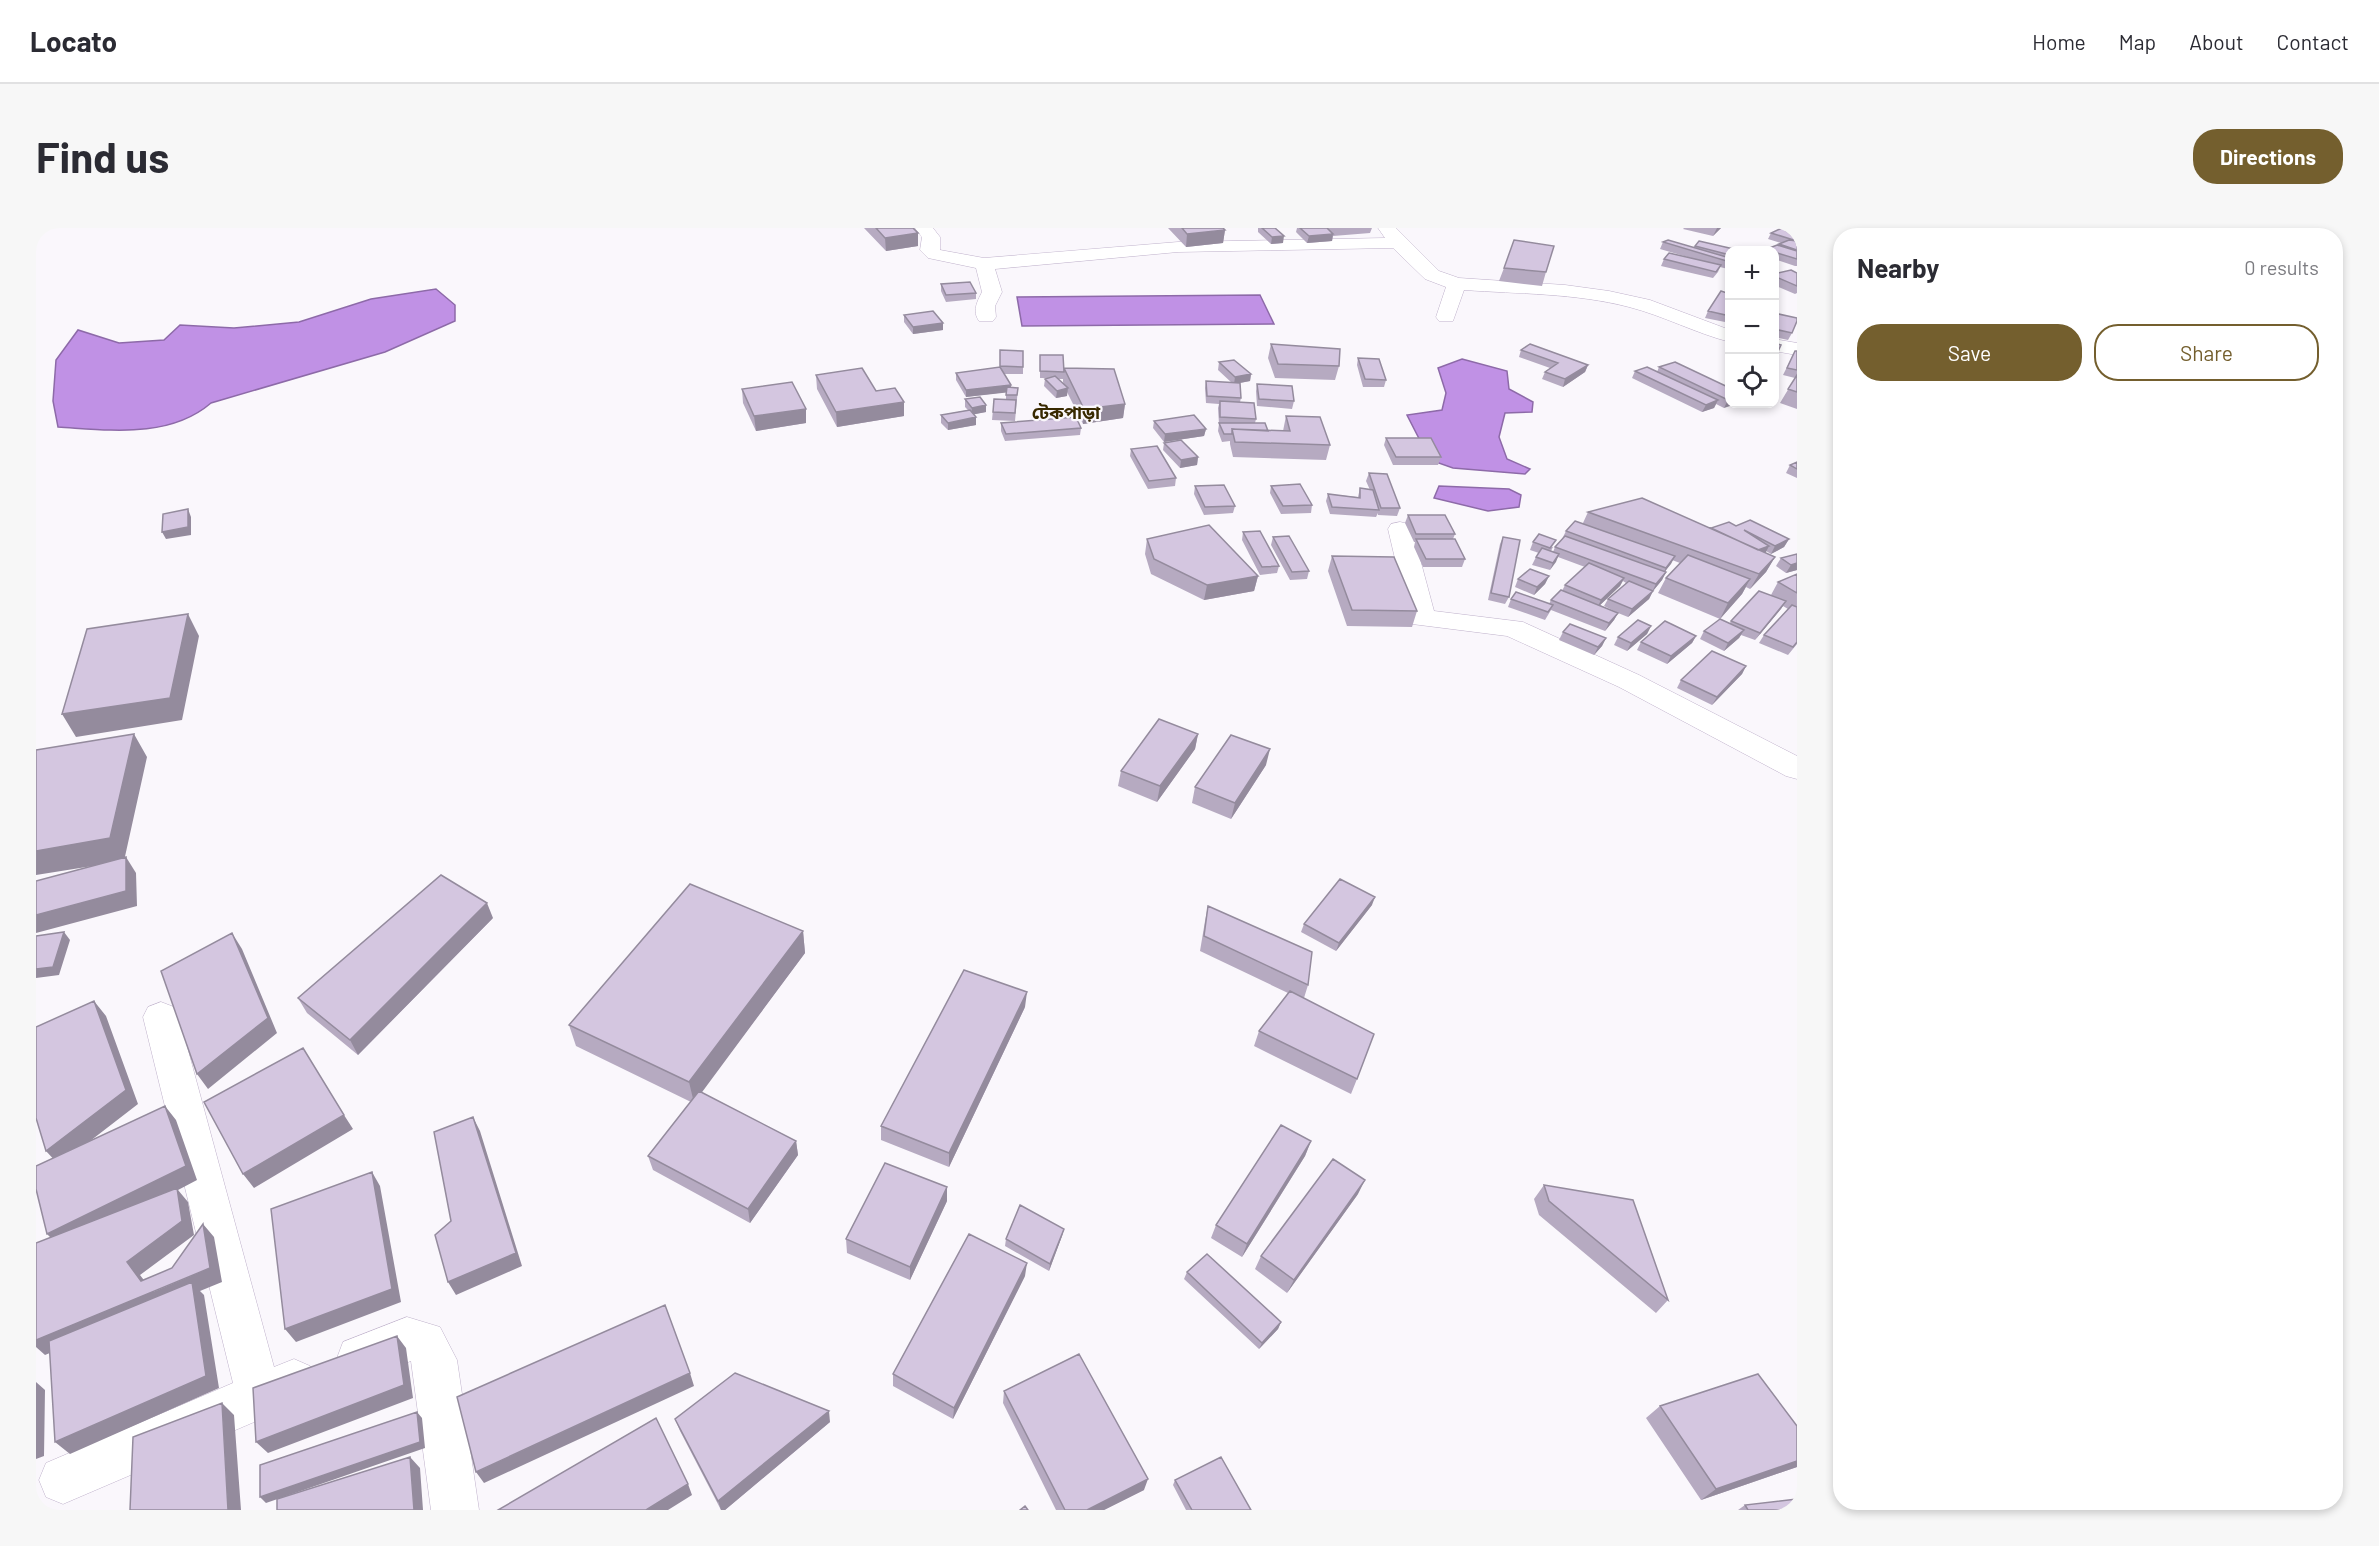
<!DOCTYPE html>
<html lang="en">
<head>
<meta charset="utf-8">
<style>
  :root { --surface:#fff; --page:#f7f7f7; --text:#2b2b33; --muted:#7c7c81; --line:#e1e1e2; --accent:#745f2e }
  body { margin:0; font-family:Barlow,"Noto Sans Bengali",sans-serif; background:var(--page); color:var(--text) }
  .controls { position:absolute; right:18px; top:18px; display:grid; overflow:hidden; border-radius:12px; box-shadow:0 3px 9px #0003 }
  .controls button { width:54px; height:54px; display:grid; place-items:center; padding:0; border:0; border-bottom:2px solid var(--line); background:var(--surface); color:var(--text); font:30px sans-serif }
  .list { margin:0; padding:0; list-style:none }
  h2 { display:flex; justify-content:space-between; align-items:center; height:78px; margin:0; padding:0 24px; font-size:26px }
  h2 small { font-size:20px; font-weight:400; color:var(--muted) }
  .actions { display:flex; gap:12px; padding:18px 24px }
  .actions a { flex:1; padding:14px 0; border:2px solid var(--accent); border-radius:24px; text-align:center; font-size:21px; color:var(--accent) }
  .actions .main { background:var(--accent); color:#fff }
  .icon { flex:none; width:33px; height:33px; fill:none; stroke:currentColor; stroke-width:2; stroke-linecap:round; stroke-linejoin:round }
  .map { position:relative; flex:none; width:1761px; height:1282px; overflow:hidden; border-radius:24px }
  header { display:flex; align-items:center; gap:36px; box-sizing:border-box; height:84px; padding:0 30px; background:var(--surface); border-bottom:2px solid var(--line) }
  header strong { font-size:28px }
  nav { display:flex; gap:33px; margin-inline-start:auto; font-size:21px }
  .intro { display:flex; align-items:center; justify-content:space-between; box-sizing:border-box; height:144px; padding:0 36px }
  h1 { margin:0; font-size:42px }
  .button { padding:15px 27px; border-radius:24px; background:var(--accent); color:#fff; font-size:21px; font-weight:700 }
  main { display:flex; gap:36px; padding:0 36px }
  aside { flex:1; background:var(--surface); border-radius:24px; box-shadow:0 3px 9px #0003 }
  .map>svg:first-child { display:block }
</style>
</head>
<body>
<header>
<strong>Locato</strong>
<nav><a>Home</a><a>Map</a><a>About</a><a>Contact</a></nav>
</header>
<div class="intro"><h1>Find us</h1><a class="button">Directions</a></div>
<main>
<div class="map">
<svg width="1761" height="1282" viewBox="0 0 1761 1282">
  <rect width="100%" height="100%" fill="#faf7fc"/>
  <path fill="#c091e5" stroke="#8d6aa8" stroke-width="1.5" d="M 400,61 L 419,77 L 419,93 L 349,124 L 175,175 C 133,211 73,202 22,199 L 17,173 L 20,132 L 42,102 L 83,115 L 128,112 L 144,97 L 198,100 L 263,94 L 335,71 Z
    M 1224,67 L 1238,96 L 986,98 L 981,69 Z
    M 1426,131 L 1471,143 L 1473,161 L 1497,174 L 1496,184 L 1469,185 L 1463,209 L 1471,231 L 1494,241 L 1489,246 L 1417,240 L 1394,232 L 1371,187 L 1406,182 L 1410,165 L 1402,140 Z
    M 1403,258 L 1473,261 L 1485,267 L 1483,279 L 1452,283 L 1398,270 Z"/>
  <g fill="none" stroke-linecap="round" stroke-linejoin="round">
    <g stroke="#bfb1cb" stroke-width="1">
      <path id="minor" d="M 879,0 L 897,0 L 904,9 L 904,22 L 948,30 L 1142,14 L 1349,10 L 1342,0 L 1360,0 L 1403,43 L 1423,50 L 1529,57 L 1573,63 L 1614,72 L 1694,102 L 1694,114 C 1659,105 1628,88 1593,79 C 1539,65 1483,66 1428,62 L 1417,93 L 1403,93 L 1400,89 L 1410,59 L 1389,51 L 1357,20 L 1142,24 L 959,41 L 966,64 L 959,78 L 960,89 L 957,93 L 943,93 C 936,83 941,74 946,64 L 940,40 L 892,30 L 884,22 L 886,9 Z
        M 1738,111 L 1761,115 L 1761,127 L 1738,123 Z
        M 1364,294 L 1373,296 L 1376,301 L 1398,383 L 1487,394 L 1603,447 L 1761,528 L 1761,551 L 1750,548 L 1583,459 L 1471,408 L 1376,396 L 1373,390 L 1352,301 L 1355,296 Z
        M 125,774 L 138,779 L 143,789 L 238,1139 L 258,1131 L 274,1138 L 281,1154 L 274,1170 L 27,1276 L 10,1269 L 3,1252 L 10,1235 L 197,1155 L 107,789 L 112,779 Z
        M 371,1089 L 404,1099 L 421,1132 L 443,1282 L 395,1282 L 375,1133 L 323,1152 L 307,1146 L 301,1130 L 307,1114 Z"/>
    </g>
    <use href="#minor" fill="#fff" fill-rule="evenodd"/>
  </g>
  <path fill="#b6aac1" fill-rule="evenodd" d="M 828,0 L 877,0 L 882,18 L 850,23 Z
    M 1132,0 L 1187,0 L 1189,2 L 1187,15 L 1150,19 Z
    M 1222,0 L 1239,0 L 1247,15 L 1235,16 L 1222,4 Z
    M 1261,0 L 1336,0 L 1334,5 L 1297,8 L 1296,13 L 1271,15 L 1260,4 Z
    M 1648,0 L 1685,0 L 1677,8 L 1647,1 Z
    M 1761,0 L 1761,38 L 1759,38 L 1738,31 L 1738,22 L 1730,22 L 1731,21 L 1743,17 L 1745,15 L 1732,11 L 1735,5 Z
    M 1627,14 L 1658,20 L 1659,18 L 1694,22 L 1694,40 L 1692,41 L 1684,39 L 1682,44 L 1677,50 L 1625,38 L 1628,31 L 1655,30 L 1624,21 Z
    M 1468,40 L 1510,44 L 1506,58 L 1463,53 Z
    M 1761,45 L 1761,65 L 1759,66 L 1738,57 L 1738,46 Z
    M 905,56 L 940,65 L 940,71 L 910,74 L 905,63 Z
    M 1694,66 L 1694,95 L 1669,90 L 1672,83 Z
    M 1738,85 L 1756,105 L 1752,112 L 1738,109 Z
    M 868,87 L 907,95 L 907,102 L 877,106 L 868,94 Z
    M 1235,116 L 1303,138 L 1299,152 L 1239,150 L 1232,130 Z
    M 964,122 L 987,123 L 987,146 L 968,146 L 975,159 L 982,160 L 979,193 L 956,192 L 958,171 L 970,171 L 970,164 L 930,169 L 920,152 L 920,145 L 964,139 Z
    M 1485,122 L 1552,137 L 1549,144 L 1527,159 L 1506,151 L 1509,144 L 1514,140 L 1483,129 Z
    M 1759,123 L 1761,123 L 1761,181 L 1744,175 L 1759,150 L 1747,147 Z
    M 1694,126 L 1694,134 L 1690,134 Z
    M 1004,127 L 1089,176 L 1087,190 L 1047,196 L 1031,164 L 1031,168 L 1020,170 L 1008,158 L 1009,151 L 1010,150 L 1004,150 ZM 1022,151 L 1027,151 L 1027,154 L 1028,157 Z
    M 1322,130 L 1350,152 L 1348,159 L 1327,159 L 1321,137 Z
    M 1183,134 L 1215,146 L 1214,153 L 1204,155 L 1205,170 L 1204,174 L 1220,191 L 1219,195 L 1232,203 L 1247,203 L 1250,188 L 1294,217 L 1290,232 L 1197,229 L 1194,216 L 1194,213 L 1186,214 L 1182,203 L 1183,196 L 1182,180 L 1183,176 L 1170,175 L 1169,160 L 1170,153 L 1196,155 L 1182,142 Z
    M 1623,139 L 1694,160 L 1694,176 L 1688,180 L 1680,176 L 1678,180 L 1666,184 L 1596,150 L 1599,143 L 1621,144 Z
    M 780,147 L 840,163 L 868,188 L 801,199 L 781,161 Z
    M 1221,156 L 1258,173 L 1256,181 L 1221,178 L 1220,163 Z
    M 706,161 L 770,181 L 770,195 L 720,203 L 707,175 Z
    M 929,171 L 950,177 L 950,184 L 938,186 L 940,189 L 940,197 L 912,202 L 905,195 L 905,187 L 932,182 L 929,179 Z
    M 1118,193 L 1170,201 L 1168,208 L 1128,214 L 1117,200 Z
    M 965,195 L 1045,200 L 1044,207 L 969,213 L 965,203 Z
    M 1350,210 L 1405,229 L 1402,237 L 1357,237 L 1348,217 Z
    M 1128,215 L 1162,229 L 1161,237 L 1144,240 L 1127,222 Z
    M 1095,221 L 1140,250 L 1139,258 L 1112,261 L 1094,228 Z
    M 1761,234 L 1761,250 L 1750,245 L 1754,237 Z
    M 1333,245 L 1364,280 L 1361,288 L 1342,287 L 1342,285 L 1340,289 L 1294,286 L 1290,273 L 1292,266 L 1322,269 L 1324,260 L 1334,262 L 1330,253 Z
    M 1159,258 L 1199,278 L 1197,285 L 1168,287 L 1158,266 Z
    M 1235,258 L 1276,277 L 1275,285 L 1245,286 L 1234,265 Z
    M 1552,284 L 1675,301 L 1700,298 L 1753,311 L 1748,319 L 1735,326 L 1730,323 L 1729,325 L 1739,329 L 1730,344 L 1714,361 L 1710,359 L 1706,366 L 1684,391 L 1622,365 L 1630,350 L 1644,335 L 1636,332 L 1629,344 L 1630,344 L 1626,352 L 1617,363 L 1613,371 L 1592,389 L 1582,385 L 1578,392 L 1569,403 L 1515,382 L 1509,392 L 1472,379 L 1475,371 L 1513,376 L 1515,372 L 1526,363 L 1529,357 L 1549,339 L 1522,329 L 1514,342 L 1496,337 L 1500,329 L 1503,325 L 1494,322 L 1497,314 L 1517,319 L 1515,323 L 1517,324 L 1519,319 L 1526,311 L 1530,303 L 1547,295 ZM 1587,353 L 1590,355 L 1572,371 L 1568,378 L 1582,385 L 1564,377 L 1584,358 Z
    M 1372,287 L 1419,306 L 1417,311 L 1429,331 L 1426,339 L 1387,339 L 1378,319 L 1379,314 L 1378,314 L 1369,295 Z
    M 1207,304 L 1243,338 L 1241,345 L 1224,347 L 1206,312 Z
    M 1237,309 L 1273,343 L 1271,351 L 1254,352 L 1235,317 Z
    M 1467,309 L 1473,369 L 1469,376 L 1452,372 L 1464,316 Z
    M 1111,311 L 1222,348 L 1218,363 L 1168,372 L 1115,346 L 1109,326 Z
    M 1761,326 L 1761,342 L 1750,345 L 1740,338 L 1745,330 Z
    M 1296,328 L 1381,383 L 1376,399 L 1311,398 L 1292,343 Z
    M 1761,346 L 1761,416 L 1752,427 L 1723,415 L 1728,407 L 1752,381 L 1747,378 L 1719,412 L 1705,407 L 1703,410 L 1688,423 L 1664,411 L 1668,403 L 1694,395 L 1695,393 L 1735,367 L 1742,354 Z
    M 1513,348 L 1509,356 L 1498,367 L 1479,359 L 1482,351 Z
    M 1615,398 L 1611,406 L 1591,423 L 1578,417 L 1582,409 Z
    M 1527,404 L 1570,410 L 1566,418 L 1558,427 L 1523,412 Z
    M 1660,408 L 1656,415 L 1631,436 L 1601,422 L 1605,414 Z
    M 1710,438 L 1706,446 L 1676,477 L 1641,460 L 1645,452 Z
    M 1162,506 L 1159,521 L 1121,574 L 1082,558 L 1085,543 Z
    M 1230,537 L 1195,591 L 1156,575 L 1159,559 Z
    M 1336,677 L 1300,723 L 1265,704 L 1268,696 Z
    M 1172,678 L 1272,757 L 1268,770 L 1321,851 L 1315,866 L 1218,818 L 1223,803 L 1252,765 L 1164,723 L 1169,693 Z
    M 457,690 L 322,827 L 271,785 L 262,770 Z
    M 767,703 L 769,725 L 665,864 L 760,913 L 762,927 L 714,995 L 617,942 L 612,928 L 655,874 L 540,818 L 533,797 Z
    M 989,779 L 913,939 L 845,912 L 845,898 Z
    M 1275,913 L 1269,928 L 1206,1029 L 1175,1010 L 1180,997 Z
    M 1508,957 L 1632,1072 L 1620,1085 L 1503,987 L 1498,971 Z
    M 1322,966 L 1251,1065 L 1219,1041 L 1225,1028 Z
    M 911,973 L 874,1052 L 811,1025 L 810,1011 Z
    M 1028,1001 L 1026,1008 L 1013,1043 L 969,1018 L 970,1011 Z
    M 1151,1044 L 1245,1094 L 1242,1101 L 1223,1121 L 1148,1051 Z
    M 989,1048 L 917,1191 L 857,1158 L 857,1146 Z
    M 968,1163 L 1108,1262 L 1068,1282 L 1020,1282 L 967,1175 Z
    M 1624,1178 L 1761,1239 L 1665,1272 L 1610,1190 Z
    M 639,1191 L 794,1194 L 689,1282 L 685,1282 L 644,1203 Z
    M 1139,1252 L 1215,1282 L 1150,1282 L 1137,1257 Z
    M 1709,1277 L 1761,1282 L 1702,1282 Z"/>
  <path fill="#948b9d" d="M 1681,0 L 1685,0 L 1677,8 Z
    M 1189,2 L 1187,15 L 1150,19 L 1151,6 Z
    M 882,5 L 882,18 L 850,23 L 849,10 Z
    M 1297,6 L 1296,13 L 1271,15 L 1273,8 Z
    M 1248,8 L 1247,15 L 1235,16 L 1236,9 Z
    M 907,95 L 907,102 L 877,106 L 877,99 Z
    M 1552,137 L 1549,144 L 1527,159 L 1529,151 Z
    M 1215,146 L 1214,153 L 1198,156 L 1199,149 Z
    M 975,157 L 975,164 L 930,169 L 930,162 Z
    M 1032,160 L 1031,168 L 1020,170 L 1021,163 Z
    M 1682,172 L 1678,180 L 1666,184 L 1670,177 Z
    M 1692,172 L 1694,172 L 1694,176 L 1700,176 L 1688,180 Z
    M 868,174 L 868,188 L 801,199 L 800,184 Z
    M 1089,176 L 1087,190 L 1047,196 L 1048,181 Z
    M 950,177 L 950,184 L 935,187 L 936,180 Z
    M 770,181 L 770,195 L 720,203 L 718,188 Z
    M 940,189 L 940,197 L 912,202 L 912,195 Z
    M 1170,201 L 1168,208 L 1128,214 L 1129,206 Z
    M 1162,229 L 1161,237 L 1144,240 L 1145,232 Z
    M 152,281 L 155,289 L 155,307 L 130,311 L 126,304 Z
    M 1753,311 L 1748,319 L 1735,326 L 1739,318 Z
    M 1733,318 L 1729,326 L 1715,324 Z
    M 1523,326 L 1520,334 L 1514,342 L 1517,335 Z
    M 1639,328 L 1635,336 L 1626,347 L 1630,340 Z
    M 1739,329 L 1730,344 L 1714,361 L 1723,346 Z
    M 1761,335 L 1761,342 L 1750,345 L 1755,337 Z
    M 1630,344 L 1626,352 L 1617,363 L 1613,371 L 1592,389 L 1596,381 L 1616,364 L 1620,356 Z
    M 1222,348 L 1218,363 L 1168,372 L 1171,357 Z
    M 1513,348 L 1509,356 L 1498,367 L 1501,359 Z
    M 1588,350 L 1584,358 L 1561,380 L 1565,372 Z
    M 1714,351 L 1706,366 L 1684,391 L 1692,375 Z
    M 1750,373 L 1745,381 L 1719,412 L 1724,405 Z
    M 1582,385 L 1578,392 L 1569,403 L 1573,395 Z
    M 152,386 L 163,408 L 146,492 L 40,509 L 26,486 Z
    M 1615,398 L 1611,406 L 1591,423 L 1595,415 Z
    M 1708,402 L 1703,410 L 1688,423 L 1692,415 Z
    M 1660,408 L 1656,415 L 1631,436 L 1635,428 Z
    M 1570,410 L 1566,418 L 1558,427 L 1562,419 Z
    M 1710,438 L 1706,446 L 1676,477 L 1681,469 Z
    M 98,506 L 111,529 L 88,633 L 0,647 L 0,623 Z
    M 1162,506 L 1159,521 L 1121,574 L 1124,558 Z
    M 1234,521 L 1230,537 L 1195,591 L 1199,575 Z
    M 90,629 L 100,645 L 101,678 L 0,705 L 0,687 Z
    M 1339,669 L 1336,677 L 1300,723 L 1303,715 Z
    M 451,675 L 457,690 L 322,827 L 314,812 Z
    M 767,703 L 769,725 L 658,875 L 653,854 Z
    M 28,704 L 34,712 L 23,747 L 0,750 L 0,741 Z
    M 196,705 L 206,721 L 241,805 L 172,861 L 161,846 Z
    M 991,764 L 989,779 L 913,939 L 913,925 Z
    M 58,773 L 70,788 L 102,876 L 23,937 L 10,923 Z
    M 129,878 L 140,892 L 161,952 L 142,962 L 152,974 L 158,1007 L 104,1047 L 117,1064 L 174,1040 L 167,996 L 178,1009 L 186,1054 L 164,1063 L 168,1067 L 183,1160 L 34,1226 L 19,1214 L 158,1065 L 9,1127 L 0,1119 L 0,1112 L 25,1020 L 11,1006 Z
    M 308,887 L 317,901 L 218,960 L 207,946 Z
    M 437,889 L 444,903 L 486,1038 L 420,1067 L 412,1054 Z
    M 760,913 L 762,927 L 714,995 L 712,981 Z
    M 1275,913 L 1269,928 L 1206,1029 L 1211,1016 Z
    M 336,944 L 344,958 L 365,1074 L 260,1114 L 249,1101 Z
    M 1329,952 L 1322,966 L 1251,1065 L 1258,1052 Z
    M 911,959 L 911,973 L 874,1052 L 874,1039 Z
    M 1028,1001 L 1026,1008 L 1013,1043 L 1014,1036 Z
    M 991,1035 L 989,1048 L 917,1191 L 918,1180 Z
    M 1245,1094 L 1242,1101 L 1223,1121 L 1226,1115 Z
    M 361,1108 L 370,1120 L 377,1170 L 232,1225 L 220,1214 Z
    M 654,1145 L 658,1158 L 448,1255 L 440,1244 Z
    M 0,1154 L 9,1162 L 8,1228 L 0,1231 Z
    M 186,1175 L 198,1187 L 205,1282 L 192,1282 Z
    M 793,1183 L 794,1194 L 689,1282 L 685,1282 L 682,1273 Z
    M 381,1184 L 386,1190 L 389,1220 L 230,1275 L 224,1269 Z
    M 374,1229 L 384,1240 L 387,1282 L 378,1282 Z
    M 1761,1233 L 1761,1239 L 1665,1272 L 1680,1261 Z
    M 1112,1251 L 1108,1262 L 1068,1282 L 1051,1282 Z
    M 652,1256 L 656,1267 L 632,1282 L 610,1282 Z"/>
  <path fill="#d4c6e0" stroke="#948b9d" stroke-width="1.5" d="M 840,0 L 877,0 L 882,5 L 849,10 Z
    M 1146,0 L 1187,0 L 1189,2 L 1151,6 Z
    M 1226,0 L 1239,0 L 1248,8 L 1236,9 Z
    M 1264,0 L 1291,0 L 1297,6 L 1273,8 Z
    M 1746,0 L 1761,0 L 1761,13 L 1735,5 Z
    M 1478,12 L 1518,18 L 1510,44 L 1468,40 Z
    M 1632,12 L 1694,30 L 1694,34 L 1627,14 Z
    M 1753,12 L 1761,13 L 1761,22 L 1743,16 Z
    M 1663,13 L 1702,22 L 1694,22 L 1694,27 L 1659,18 Z
    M 1741,17 L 1761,23 L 1761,31 L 1738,24 L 1738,22 L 1731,21 Z
    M 1633,25 L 1685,37 L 1680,44 L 1628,31 Z
    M 1755,42 L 1761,45 L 1761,58 L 1738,48 L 1738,46 Z
    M 934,54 L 940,65 L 910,67 L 905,56 Z
    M 1685,63 L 1694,66 L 1694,88 L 1672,83 Z
    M 897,83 L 907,95 L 877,99 L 868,87 Z
    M 1738,85 L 1761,90 L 1761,93 L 1756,105 L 1738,101 Z
    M 1738,115 L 1745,117 L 1738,132 Z
    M 1235,116 L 1304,121 L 1303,138 L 1242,136 Z
    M 1494,116 L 1552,137 L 1529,151 L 1509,144 L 1522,135 L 1485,122 Z
    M 964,122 L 987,123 L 987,139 L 964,138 Z
    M 1759,123 L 1761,123 L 1761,142 L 1751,140 Z
    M 1004,127 L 1027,127 L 1028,144 L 1004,143 Z
    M 1322,130 L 1343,131 L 1350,152 L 1329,151 Z
    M 1198,132 L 1215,146 L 1199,149 L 1183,134 Z
    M 1639,134 L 1694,160 L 1694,172 L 1692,172 L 1623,139 Z
    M 964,139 L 975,157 L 930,162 L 920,145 Z
    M 1611,139 L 1682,172 L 1670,177 L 1599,143 Z
    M 826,140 L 840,163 L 859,160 L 868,174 L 800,184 L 780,147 Z
    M 1028,140 L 1078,141 L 1089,176 L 1048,181 Z
    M 1761,147 L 1761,164 L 1752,161 Z
    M 1019,148 L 1032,160 L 1021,163 L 1009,151 Z
    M 1170,153 L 1204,155 L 1205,170 L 1171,168 Z
    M 756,154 L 770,181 L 718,188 L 706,161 Z
    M 1221,156 L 1256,158 L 1258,173 L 1223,171 Z
    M 971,159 L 982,160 L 981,167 L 970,167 Z
    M 944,169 L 950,177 L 936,180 L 929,171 Z
    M 958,171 L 980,172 L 979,185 L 957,184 Z
    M 1184,173 L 1218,175 L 1220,191 L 1184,189 Z
    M 934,182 L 940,189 L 912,195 L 905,187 Z
    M 1158,187 L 1170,201 L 1129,206 L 1118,193 Z
    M 1250,188 L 1284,189 L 1294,217 L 1199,214 L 1196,201 L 1254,203 Z
    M 1040,189 L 1045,200 L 970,206 L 965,195 Z
    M 1183,195 L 1229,195 L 1232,203 L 1196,201 L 1196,206 L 1188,206 Z
    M 1350,210 L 1395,210 L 1405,229 L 1360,229 Z
    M 1145,212 L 1162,229 L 1145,232 L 1128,215 Z
    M 1121,218 L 1140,250 L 1113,253 L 1095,221 Z
    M 1761,234 L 1761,241 L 1754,237 Z
    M 1333,245 L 1351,246 L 1364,280 L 1345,280 Z
    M 1264,256 L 1276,277 L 1247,278 L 1235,258 Z
    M 1188,257 L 1199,278 L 1169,279 L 1159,258 Z
    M 1324,260 L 1337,262 L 1343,282 L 1296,279 L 1292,266 L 1324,270 Z
    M 1606,270 L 1739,329 L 1723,346 L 1552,284 Z
    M 152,281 L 152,299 L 126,304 L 127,286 Z
    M 1372,287 L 1409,287 L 1419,306 L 1380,306 Z
    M 1714,292 L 1753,311 L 1739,318 L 1708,302 L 1733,318 L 1722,322 L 1675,300 L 1693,294 L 1700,298 Z
    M 1539,293 L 1639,328 L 1630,340 L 1530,303 Z
    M 1173,297 L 1222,348 L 1171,357 L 1118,331 L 1111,311 Z
    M 1224,303 L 1243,338 L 1226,339 L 1207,304 Z
    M 1503,306 L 1520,312 L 1514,320 L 1497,314 Z
    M 1253,308 L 1273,343 L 1256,344 L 1237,309 Z
    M 1529,308 L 1630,344 L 1620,356 L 1519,319 Z
    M 1467,309 L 1484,312 L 1473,369 L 1455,365 Z
    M 1380,311 L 1419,311 L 1429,331 L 1390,331 Z
    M 1506,320 L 1523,326 L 1517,335 L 1500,329 Z
    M 1761,326 L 1761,335 L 1755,337 L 1745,330 Z
    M 1652,327 L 1714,351 L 1692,375 L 1630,350 Z
    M 1296,328 L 1358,329 L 1381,383 L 1316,382 Z
    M 1553,335 L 1588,350 L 1565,372 L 1529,357 Z
    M 1494,341 L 1513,348 L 1501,359 L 1482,351 Z
    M 1761,346 L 1761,365 L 1742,354 Z
    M 1593,353 L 1617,363 L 1596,381 L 1572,371 Z
    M 1525,362 L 1582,385 L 1573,395 L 1515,372 Z
    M 1723,363 L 1750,373 L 1724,405 L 1695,393 Z
    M 1480,364 L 1517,377 L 1512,384 L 1475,371 Z
    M 1756,377 L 1761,379 L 1761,414 L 1757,419 L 1728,407 Z
    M 152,386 L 134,470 L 26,486 L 51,401 Z
    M 1684,391 L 1708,402 L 1692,415 L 1668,403 Z
    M 1602,392 L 1615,398 L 1595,415 L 1582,409 Z
    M 1629,393 L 1660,408 L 1635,428 L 1605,414 Z
    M 1534,396 L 1570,410 L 1562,419 L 1527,404 Z
    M 1676,423 L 1710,438 L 1681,469 L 1645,452 Z
    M 1123,491 L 1162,506 L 1124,558 L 1085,543 Z
    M 98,506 L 74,610 L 0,623 L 0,522 Z
    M 1195,507 L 1234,521 L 1199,575 L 1159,559 Z
    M 90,629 L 90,663 L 0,687 L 0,653 Z
    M 405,647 L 451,675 L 314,812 L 262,770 Z
    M 1304,651 L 1339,669 L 1303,715 L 1268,696 Z
    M 654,656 L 767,703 L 653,854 L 533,797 Z
    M 1172,678 L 1276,724 L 1272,757 L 1168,708 Z
    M 28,704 L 17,739 L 0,741 L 0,708 Z
    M 196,705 L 232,790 L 161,846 L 125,743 Z
    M 928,742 L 991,764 L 913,925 L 845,898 Z
    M 1254,763 L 1338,806 L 1321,851 L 1223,803 Z
    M 58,773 L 90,862 L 10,923 L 0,890 L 0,799 Z
    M 267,820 L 308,887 L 207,946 L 168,874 Z
    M 663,863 L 760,913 L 712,981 L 612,928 Z
    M 129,878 L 150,938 L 11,1006 L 0,961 L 0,938 Z
    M 437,889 L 480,1025 L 412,1054 L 399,1007 L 415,993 L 398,904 Z
    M 1245,897 L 1275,913 L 1211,1016 L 1180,997 Z
    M 1297,931 L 1329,952 L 1258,1052 L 1225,1028 Z
    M 849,935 L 911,959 L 874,1039 L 810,1011 Z
    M 336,944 L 356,1061 L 249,1101 L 235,981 Z
    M 1508,957 L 1597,972 L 1632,1072 L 1513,973 Z
    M 141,960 L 146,993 L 91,1034 L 105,1053 L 136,1040 L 167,996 L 174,1040 L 0,1112 L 0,1015 Z
    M 984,977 L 1028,1001 L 1014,1036 L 970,1011 Z
    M 933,1006 L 991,1035 L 918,1180 L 857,1146 Z
    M 1171,1026 L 1245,1094 L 1226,1115 L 1151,1044 Z
    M 156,1054 L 170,1148 L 19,1214 L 13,1113 Z
    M 629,1077 L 654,1145 L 440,1244 L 421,1169 Z
    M 361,1108 L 368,1157 L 220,1214 L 217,1160 Z
    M 1043,1126 L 1112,1251 L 1051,1282 L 1029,1282 L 968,1163 Z
    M 699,1145 L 793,1183 L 682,1273 L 639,1191 Z
    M 1722,1146 L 1761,1198 L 1761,1233 L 1680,1261 L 1624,1178 Z
    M 186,1175 L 192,1282 L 94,1282 L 97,1209 Z
    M 381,1184 L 384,1214 L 224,1269 L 224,1237 Z
    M 620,1190 L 652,1256 L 610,1282 L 462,1282 Z
    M 374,1229 L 378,1282 L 241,1282 L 241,1271 Z
    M 1185,1229 L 1215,1282 L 1156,1282 L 1139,1252 Z
    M 1761,1271 L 1761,1282 L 1712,1282 L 1709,1277 Z
    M 989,1278 L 992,1282 L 984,1282 Z"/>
  <g text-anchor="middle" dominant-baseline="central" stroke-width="4.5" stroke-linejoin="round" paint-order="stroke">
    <g font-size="18" font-weight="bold" fill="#382900" stroke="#faf7fc">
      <text x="1030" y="184">টেকপাড়া</text>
    </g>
  </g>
</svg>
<div class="controls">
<button>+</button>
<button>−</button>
<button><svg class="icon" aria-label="locate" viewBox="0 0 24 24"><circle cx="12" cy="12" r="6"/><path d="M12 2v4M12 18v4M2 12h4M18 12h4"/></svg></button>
</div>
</div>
<aside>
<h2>Nearby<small>0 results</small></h2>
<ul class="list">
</ul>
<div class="actions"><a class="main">Save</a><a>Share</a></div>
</aside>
</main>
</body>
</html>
